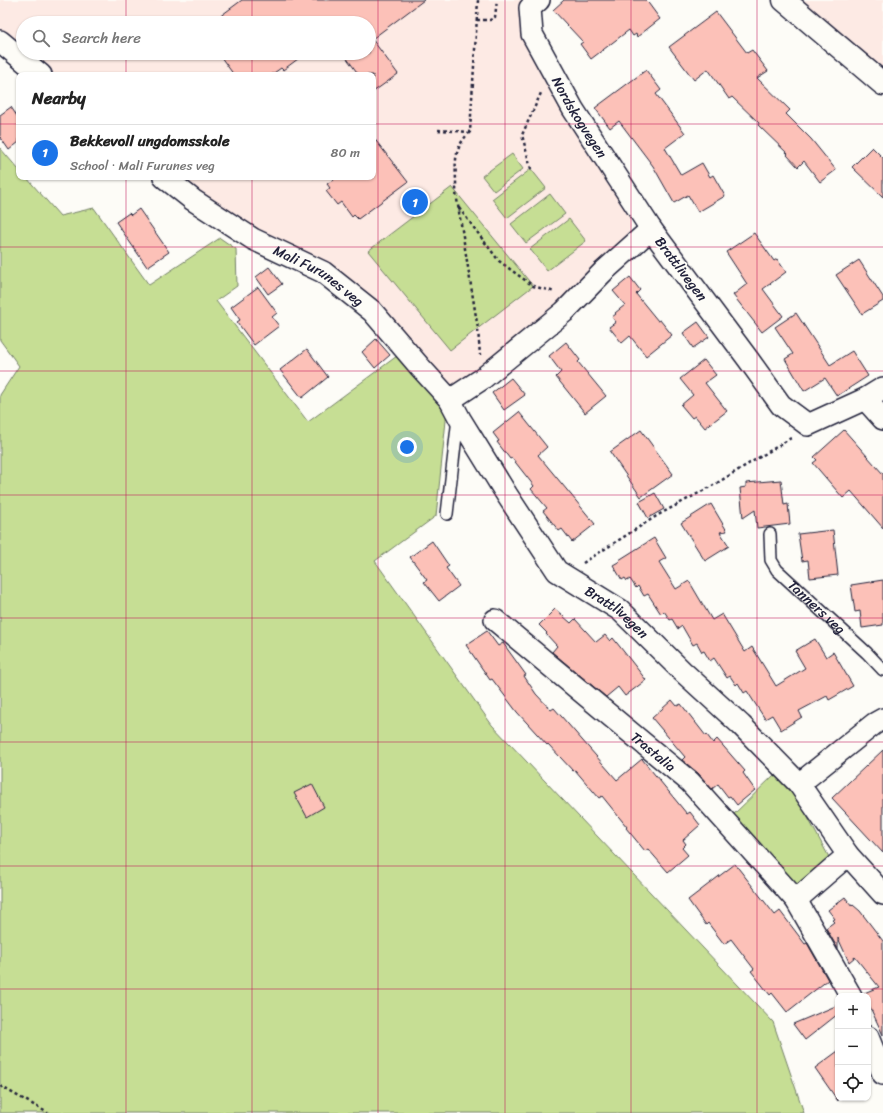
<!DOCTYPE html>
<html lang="en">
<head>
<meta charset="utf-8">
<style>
  :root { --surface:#fff; --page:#f2f2f2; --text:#222; --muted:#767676; --line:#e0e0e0; --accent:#1a73e8 }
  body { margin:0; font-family:Sriracha,sans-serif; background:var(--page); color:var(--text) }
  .controls { position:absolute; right:12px; bottom:12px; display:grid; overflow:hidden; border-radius:8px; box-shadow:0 1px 3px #0004 }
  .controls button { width:36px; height:36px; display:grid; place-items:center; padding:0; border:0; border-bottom:1px solid var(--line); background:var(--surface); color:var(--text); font:20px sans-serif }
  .you { position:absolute; left:407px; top:447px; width:14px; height:14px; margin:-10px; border:3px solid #fff; border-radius:50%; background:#1a73e8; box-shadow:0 0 0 6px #1a73e833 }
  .badge { display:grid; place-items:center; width:26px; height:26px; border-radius:50%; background:var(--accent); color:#fff; font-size:13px; font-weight:700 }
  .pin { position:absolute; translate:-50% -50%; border:2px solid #fff; box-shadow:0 1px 4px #0006 }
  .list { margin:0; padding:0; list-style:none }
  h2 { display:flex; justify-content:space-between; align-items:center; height:52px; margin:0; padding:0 16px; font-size:17px }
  h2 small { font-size:13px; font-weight:400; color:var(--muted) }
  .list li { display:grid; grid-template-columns:26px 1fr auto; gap:12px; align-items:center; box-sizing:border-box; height:56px; padding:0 16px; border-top:1px solid var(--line) }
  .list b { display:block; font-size:15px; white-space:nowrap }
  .list p { margin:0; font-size:13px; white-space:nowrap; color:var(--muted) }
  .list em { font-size:13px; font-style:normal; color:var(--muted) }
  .icon { flex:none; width:22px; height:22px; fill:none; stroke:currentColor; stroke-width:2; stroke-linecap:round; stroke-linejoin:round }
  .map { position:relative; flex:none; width:883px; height:1113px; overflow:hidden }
  .search { position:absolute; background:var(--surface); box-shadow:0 1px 3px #0004; left:16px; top:16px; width:360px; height:44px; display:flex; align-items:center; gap:10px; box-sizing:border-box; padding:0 14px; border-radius:22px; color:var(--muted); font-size:15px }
  .panel { position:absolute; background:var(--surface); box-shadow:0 1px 3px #0004; left:16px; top:72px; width:360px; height:108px; border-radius:8px }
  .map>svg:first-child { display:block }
</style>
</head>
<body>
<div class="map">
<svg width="883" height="1113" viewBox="0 0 883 1113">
  <rect width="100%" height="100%" fill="#fdfcf7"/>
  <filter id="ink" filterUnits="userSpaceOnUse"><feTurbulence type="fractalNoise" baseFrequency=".025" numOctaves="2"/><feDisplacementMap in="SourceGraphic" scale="8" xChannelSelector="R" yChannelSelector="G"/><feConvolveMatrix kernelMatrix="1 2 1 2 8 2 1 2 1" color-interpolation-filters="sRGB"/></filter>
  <g filter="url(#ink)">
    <path fill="#fdeae4" d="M 0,0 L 528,0 L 521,7 L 629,210 L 631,227 L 624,244 L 589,281 L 454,393 L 377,306 L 255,234 L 174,177 L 373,177 L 373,75 L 52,75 L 26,53 L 369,53 L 369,23 L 23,23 L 23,50 L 0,31 Z
      M 793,0 L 883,0 L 883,74 Z"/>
    <path fill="#c6de94" stroke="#748068" d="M 0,148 L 19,170 L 19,177 L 26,177 L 60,216 L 94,208 L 149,285 L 220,238 L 236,249 L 237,286 L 216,301 L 308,422 L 397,356 L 447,411 L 436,516 L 375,561 L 492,725 L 773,1022 L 804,1113 L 0,1113 L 0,395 L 19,366 L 0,340 Z
      M 512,154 L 523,169 L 494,191 L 482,176 Z
      M 531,169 L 546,188 L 507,218 L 492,199 Z
      M 452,187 L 533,286 L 450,350 L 368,251 Z
      M 550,194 L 565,214 L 526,243 L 511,224 Z
      M 569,219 L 586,241 L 547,271 L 530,249 Z
      M 778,771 L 792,788 L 830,859 L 796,889 L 730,818 Z"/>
    <path fill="#fcc1b8" stroke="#22223b" d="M 242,0 L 424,0 L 372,39 L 398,74 L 373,92 L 373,75 L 359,75 L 343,53 L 369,53 L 369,23 L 211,23 Z
      M 564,0 L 646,0 L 660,19 L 637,37 L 636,34 L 633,36 L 629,30 L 591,59 L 580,44 L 583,42 L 553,10 Z
      M 716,12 L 747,53 L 752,50 L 768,71 L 757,78 L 790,110 L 786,114 L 811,139 L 836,170 L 820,182 L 804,161 L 798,167 L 787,155 L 788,154 L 758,125 L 759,123 L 732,97 L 729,99 L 708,69 L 694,80 L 669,47 Z
      M 218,53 L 306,53 L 283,70 L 281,68 L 271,75 L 234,75 Z
      M 646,70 L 661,90 L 656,94 L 685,133 L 665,148 L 681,175 L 702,163 L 710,177 L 713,175 L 725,196 L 698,212 L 688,195 L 674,203 L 653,166 L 619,121 L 610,128 L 595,108 Z
      M 11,107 L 19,119 L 19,142 L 9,150 L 0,137 L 0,115 Z
      M 373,137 L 408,182 L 358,219 L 354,215 L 352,217 L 341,202 L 337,205 L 326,191 L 330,188 L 327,184 L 337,177 L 373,177 Z
      M 872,147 L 883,158 L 883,197 L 852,167 Z
      M 139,209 L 169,252 L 147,267 L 116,222 L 129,213 L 131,215 Z
      M 754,233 L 774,261 L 777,259 L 786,272 L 763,289 L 783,316 L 762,332 L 733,295 L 747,284 L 726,252 Z
      M 859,260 L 883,297 L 883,301 L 862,314 L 836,275 Z
      M 269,267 L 282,284 L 268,294 L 256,277 Z
      M 630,277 L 640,290 L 636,294 L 658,321 L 660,320 L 672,335 L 646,356 L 630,336 L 622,343 L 609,327 L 616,322 L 612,317 L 616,314 L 615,313 L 625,305 L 613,291 Z
      M 258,287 L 277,313 L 272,317 L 279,326 L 254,345 L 237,322 L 240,320 L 231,307 Z
      M 796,313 L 830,365 L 852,351 L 868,376 L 837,396 L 825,378 L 804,391 L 785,359 L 793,354 L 775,327 Z
      M 698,322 L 709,337 L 693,348 L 683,333 Z
      M 376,339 L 390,355 L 375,368 L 362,352 Z
      M 566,342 L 580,360 L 578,362 L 606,396 L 585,413 L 556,377 L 561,372 L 549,356 Z
      M 307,349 L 328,377 L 302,398 L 280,370 Z
      M 704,360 L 716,375 L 705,383 L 727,411 L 705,428 L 695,416 L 692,418 L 681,405 L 693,395 L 680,379 Z
      M 511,378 L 525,395 L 504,410 L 492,393 Z
      M 519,412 L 547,447 L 538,455 L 595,524 L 572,542 L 562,529 L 559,531 L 543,511 L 547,508 L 531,489 L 534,486 L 512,458 L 510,459 L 497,442 L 499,441 L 493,433 Z
      M 641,430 L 673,474 L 641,497 L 610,452 Z
      M 844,430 L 883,474 L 883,528 L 851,491 L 843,498 L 813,463 L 817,460 L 814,457 Z
      M 781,480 L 784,505 L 788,504 L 790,524 L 757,528 L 755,510 L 743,518 L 740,488 L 746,487 L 746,483 Z
      M 655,493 L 664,509 L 648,518 L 639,502 Z
      M 711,504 L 727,531 L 720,532 L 729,546 L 705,561 L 681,523 Z
      M 833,530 L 838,575 L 810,578 L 808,560 L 802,561 L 798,534 Z
      M 654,538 L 666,558 L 659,562 L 676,589 L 689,581 L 712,620 L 722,614 L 745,652 L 752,647 L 776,686 L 805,668 L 795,651 L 815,639 L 826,657 L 833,652 L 853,686 L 829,700 L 827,696 L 799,711 L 802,717 L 781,730 L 772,715 L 765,719 L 747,691 L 744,693 L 738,683 L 736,685 L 730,676 L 727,678 L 714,658 L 710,661 L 704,651 L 702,652 L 697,643 L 693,645 L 682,626 L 678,629 L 672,619 L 670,620 L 664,611 L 661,614 L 648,594 L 644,596 L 638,586 L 636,588 L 630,579 L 627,581 L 625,578 L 622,580 L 613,565 L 620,561 L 619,560 Z
      M 432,541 L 449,566 L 446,568 L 459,586 L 439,601 L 424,582 L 427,580 L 410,557 Z
      M 883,580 L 883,625 L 862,628 L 860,611 L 855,612 L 851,585 Z
      M 555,609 L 571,623 L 575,619 L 596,642 L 605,635 L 610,641 L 613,638 L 646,680 L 625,696 L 618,687 L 606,697 L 552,652 L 557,646 L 546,634 L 547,633 L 539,625 Z
      M 487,631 L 498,646 L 503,643 L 526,675 L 524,676 L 536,694 L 551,710 L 554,708 L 617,780 L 642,759 L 687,814 L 690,812 L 700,825 L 683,840 L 686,844 L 682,848 L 688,855 L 668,872 L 648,849 L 645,851 L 626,828 L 627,827 L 602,796 L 599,798 L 575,770 L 573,771 L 548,744 L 547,745 L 517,712 L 492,679 L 490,680 L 466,645 Z
      M 672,700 L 677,706 L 681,704 L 706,736 L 707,735 L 713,743 L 717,739 L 745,771 L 743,773 L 755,790 L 737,805 L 730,796 L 728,797 L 718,784 L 712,789 L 698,773 L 682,760 L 685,757 L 652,718 Z
      M 883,750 L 883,853 L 832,798 Z
      M 312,784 L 324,807 L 307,817 L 294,793 Z
      M 735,864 L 775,915 L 780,911 L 805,944 L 807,943 L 828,980 L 787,1012 L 772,993 L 770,995 L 751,971 L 754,969 L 731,939 L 724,944 L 708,923 L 706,925 L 688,900 Z
      M 845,897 L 852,906 L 853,905 L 860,911 L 883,941 L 883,1035 L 868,1003 L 868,996 L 865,996 L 864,993 L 879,987 L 855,957 L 849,962 L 838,938 L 838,949 L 826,928 L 834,922 L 832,920 L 835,919 L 828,910 Z
      M 838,1005 L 838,1014 L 805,1040 L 793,1024 Z
      M 838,1051 L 838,1101 L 815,1068 Z"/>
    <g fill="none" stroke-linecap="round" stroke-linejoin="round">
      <g stroke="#22223b" stroke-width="14">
        <g id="lane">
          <path d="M 447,514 L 457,427 L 460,420"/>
          <path id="s1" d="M 770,534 L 771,560 L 777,570 L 867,653 L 883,670"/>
        </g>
      </g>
      <g stroke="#22223b" stroke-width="24">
        <g id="street">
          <path id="s2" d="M 539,0 L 530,8 L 532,34 L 555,76 L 573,109 L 651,229"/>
          <path d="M 0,41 L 41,75"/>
          <path id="s3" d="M 164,177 L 193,200 L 253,239 L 323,272 L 372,311 L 420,367 L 450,400"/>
          <path id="s4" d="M 883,388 L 865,399 L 808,425 L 781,405 L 748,359 L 651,229 L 603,272 L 564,312 L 482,379 L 450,400 L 460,419 L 507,495 L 557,571 L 620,610 L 682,671 L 741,725 L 799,784 L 848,855 L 883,894"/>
          <path d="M 865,399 L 883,419"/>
          <path id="s5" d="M 495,620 L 690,782 L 796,900 L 851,996"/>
          <path d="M 799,784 L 874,724 L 883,719"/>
          <path d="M 796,900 L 848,855"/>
          <path d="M 868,1037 L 883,1074"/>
        </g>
      </g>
      <g stroke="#22223b" stroke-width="25">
        <path id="secondary" d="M 784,0 L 883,84"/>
      </g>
      <path stroke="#22223b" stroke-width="2.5" stroke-dasharray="3 3" stroke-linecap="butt" d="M 478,0 L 470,132 C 450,151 457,169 456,193 L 478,329 L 480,355
        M 477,20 L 490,20 L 495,17 L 497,0
        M 438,130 L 470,132
        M 531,169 L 522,135 L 541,93
        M 459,208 L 499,261 L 533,286 L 555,292
        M 583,563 L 658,515 L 712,486 L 791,438
        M 0,1086 L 48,1113"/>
      <use href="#lane" stroke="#fdfcf7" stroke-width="11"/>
      <use href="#street" stroke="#fdfcf7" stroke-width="21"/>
      <use href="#secondary" stroke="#fdfcf7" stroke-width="22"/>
    </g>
  </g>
  <path fill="none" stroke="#c2185b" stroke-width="1" stroke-opacity="0.55" d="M 126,0 L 126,23M 252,0 L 252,23M 378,0 L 378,1113M 505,0 L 505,1113M 631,0 L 631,1113M 757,0 L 757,1113M 126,53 L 126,75M 252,53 L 252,75M 0,124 L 19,124M 373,124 L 883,124M 126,177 L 126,1113M 252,177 L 252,1113M 0,247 L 883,247M 0,371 L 883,371M 0,495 L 883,495M 0,618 L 883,618M 0,742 L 883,742M 0,866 L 883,866M 0,989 L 883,989"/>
  <g text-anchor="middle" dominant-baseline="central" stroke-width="3.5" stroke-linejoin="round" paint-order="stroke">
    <g font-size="14" fill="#22223b" stroke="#fdfcf7">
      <text stroke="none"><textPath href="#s2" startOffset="134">Nordskogvegen</textPath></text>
      <text transform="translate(681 269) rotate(53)">Brattlivegen</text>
      <text stroke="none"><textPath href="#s3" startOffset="184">Mali Furunes veg</textPath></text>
      <text stroke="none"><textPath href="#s1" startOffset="92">Tanners veg</textPath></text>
      <text stroke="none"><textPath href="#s4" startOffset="875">Brattlivegen</textPath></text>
      <text stroke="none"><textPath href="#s5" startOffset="206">Trastalia</textPath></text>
    </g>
  </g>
</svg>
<div class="controls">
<button>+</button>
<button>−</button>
<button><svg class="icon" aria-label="locate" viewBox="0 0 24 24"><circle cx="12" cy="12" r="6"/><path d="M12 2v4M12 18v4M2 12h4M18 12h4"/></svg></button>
</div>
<div class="you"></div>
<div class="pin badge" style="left:415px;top:202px">1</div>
<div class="search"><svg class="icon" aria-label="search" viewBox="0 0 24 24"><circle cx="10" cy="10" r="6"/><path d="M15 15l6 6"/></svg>Search here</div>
<section class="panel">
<h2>Nearby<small></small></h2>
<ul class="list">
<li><span class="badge">1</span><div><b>Bekkevoll ungdomsskole</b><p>School · Mali Furunes veg</p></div><em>80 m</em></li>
</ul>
</section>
</div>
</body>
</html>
